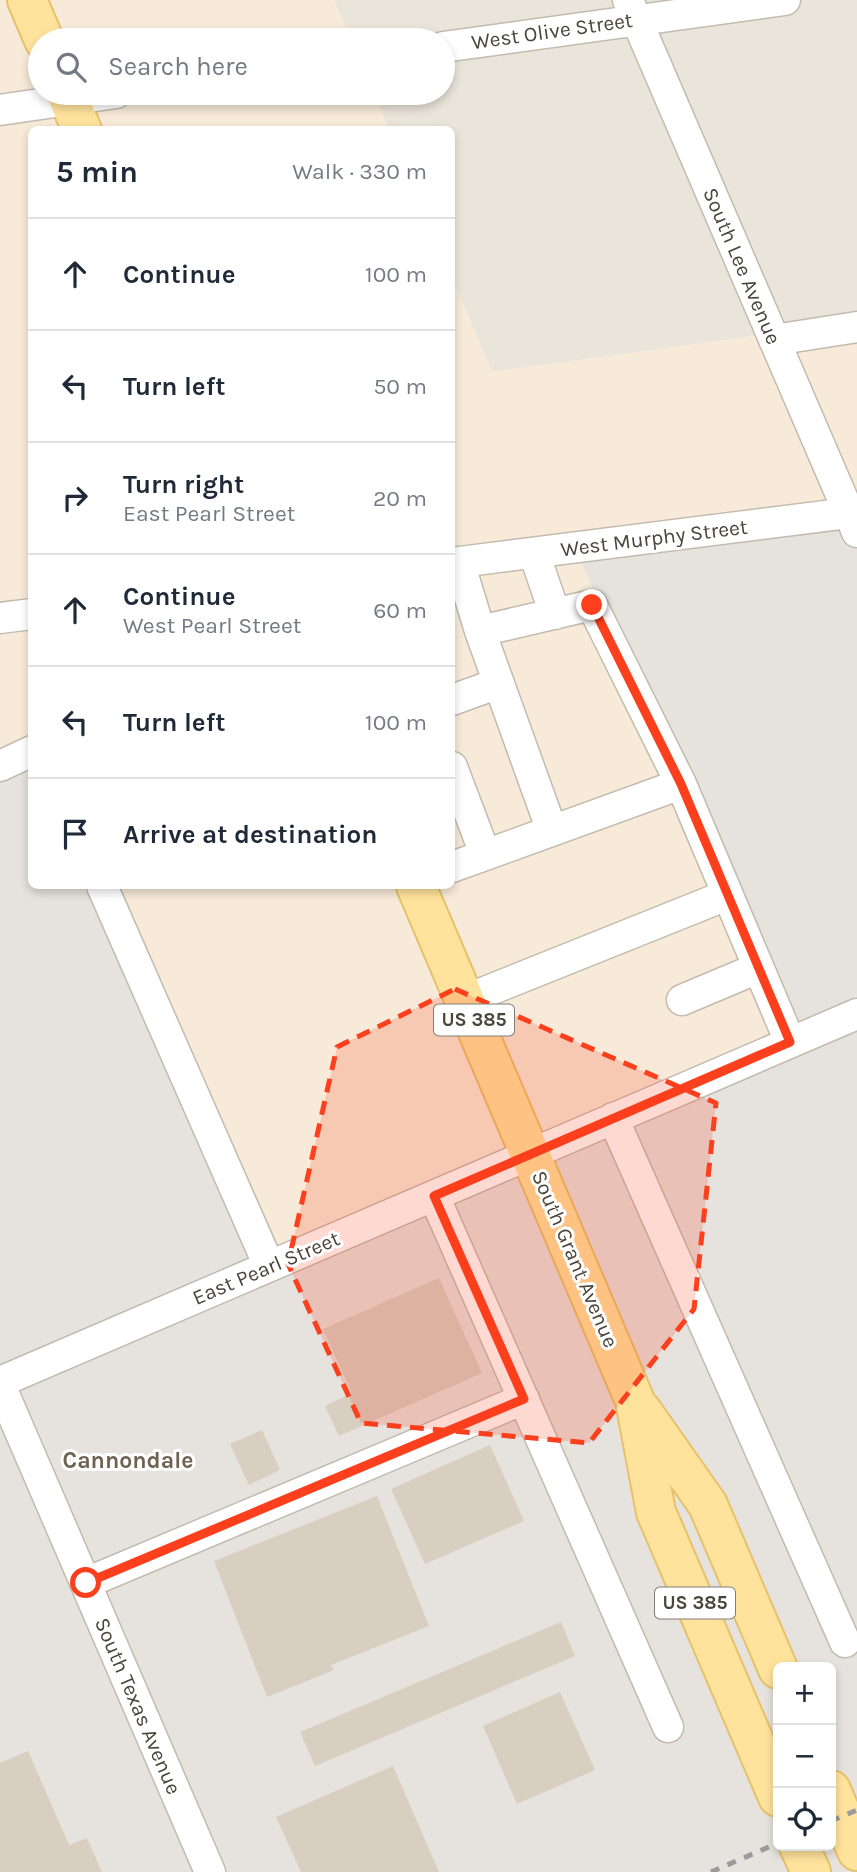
<!DOCTYPE html>
<html lang="en">
<head>
<meta charset="utf-8">
<style>
  :root { --surface:#fff; --page:#f6f6f7; --text:#1f2937; --muted:#747a83; --line:#e0e1e3 }
  body { margin:0; font-family:Karla,sans-serif; background:var(--page); color:var(--text) }
  .controls { position:absolute; right:21px; bottom:21px; display:grid; overflow:hidden; border-radius:10px; box-shadow:0 4px 10px #0003 }
  .controls button { width:63px; height:63px; display:grid; place-items:center; padding:0; border:0; border-bottom:2px solid var(--line); background:var(--surface); color:var(--text); font:35px sans-serif }
  .stop { position:absolute; width:21px; height:21px; margin:-16px; border:5px solid #fc3f1d; border-radius:50%; background:#fff }
  .stop.end { background:#fc3f1d; border-color:#fff; box-shadow:0 2px 7px #0008 }
  .list { margin:0; padding:0; list-style:none }
  h2 { display:flex; justify-content:space-between; align-items:center; height:91px; margin:0; padding:0 28px; font-size:30px }
  h2 small { font-size:23px; font-weight:400; color:var(--muted) }
  .list li { display:grid; grid-template-columns:46px 1fr auto; gap:21px; align-items:center; box-sizing:border-box; height:112px; padding:0 28px; border-top:2px solid var(--line) }
  .list b { display:block; font-size:26px; white-space:nowrap }
  .list p { margin:0; font-size:23px; white-space:nowrap; color:var(--muted) }
  .list em { font-size:23px; font-style:normal; color:var(--muted) }
  .icon { flex:none; width:38px; height:38px; fill:none; stroke:currentColor; stroke-width:2; stroke-linecap:round; stroke-linejoin:round }
  .map { position:relative; flex:none; width:857px; height:1872px; overflow:hidden }
  .search { position:absolute; background:var(--surface); box-shadow:0 4px 10px #0003; left:28px; top:28px; width:427px; height:77px; display:flex; align-items:center; gap:18px; box-sizing:border-box; padding:0 24px; border-radius:38px; color:var(--muted); font-size:26px }
  .panel { position:absolute; background:var(--surface); box-shadow:0 4px 10px #0003; left:28px; top:126px; width:427px; height:763px; border-radius:10px }
  .map>svg:first-child { display:block }
</style>
</head>
<body>
<div class="map">
<svg width="857" height="1872" viewBox="0 0 857 1872">
  <rect width="100%" height="100%" fill="#f6f3ec"/>
  <path fill="#eae5da" d="M 334,0 L 857,0 L 857,322 L 491,372 L 452,277 L 452,130 L 389,129 L 373,93 L 443,93 L 443,40 L 351,40 Z"/>
  <path fill="#f7ead8" d="M 0,0 L 334,0 L 351,40 L 40,40 L 40,93 L 373,93 L 389,129 L 32,130 L 31,752 L 0,765 Z
    M 452,277 L 492,372 L 857,322 L 857,512 L 789,1043 L 270,1266 L 104,886 L 452,886 Z"/>
  <path fill="#e6e2dd" fill-rule="evenodd" d="M 857,512 L 857,1872 L 0,1872 L 0,765 L 31,752 L 32,886 L 104,886 L 270,1265 L 789,1043 L 575,547 ZM 778,1667 L 831,1667 L 831,1846 L 778,1846 Z"/>
  <path fill="#d8cfc1" d="M 439,1278 L 482,1373 L 339,1436 L 325,1406 L 352,1393 L 323,1329 Z
    M 262,1430 L 280,1470 L 249,1485 L 230,1444 Z
    M 490,1445 L 524,1521 L 425,1564 L 391,1489 Z
    M 377,1496 L 429,1626 L 331,1665 L 334,1670 L 267,1697 L 214,1561 Z
    M 561,1622 L 575,1656 L 315,1766 L 300,1732 Z
    M 560,1692 L 595,1770 L 517,1804 L 483,1726 Z
    M 28,1751 L 69,1845 L 87,1838 L 102,1872 L 0,1872 L 0,1763 Z
    M 393,1766 L 439,1872 L 301,1872 L 276,1817 Z"/>
  <g fill="none" stroke-linecap="round" stroke-linejoin="round">
    <g stroke="#c2bbae" stroke-width="33">
      <path id="minor" d="M 628,0 L 857,532
        M 443,47 L 785,0
        M 0,110 L 116,93
        M 774,340 L 857,327
        M 534,553 L 555,614
        M 459,562 L 480,631
        M 452,563 L 857,512
        M 0,618 L 32,614
        M 452,700 L 499,683
        M 0,766 L 32,751
        M 452,767 L 485,854
        M 681,784 L 790,1042
        M 452,867 L 681,784 L 592,605 L 480,631 L 552,831
        M 102,886 L 269,1266
        M 465,1000 L 727,895
        M 682,1000 L 758,968
        M 613,1118 L 845,1642
        M 434,1196 L 668,1727
        M 0,1382 L 857,1014
        M 0,1385 L 210,1872
        M 86,1583 L 524,1399"/>
    </g>
    <g stroke="#e6c16a" stroke-width="42">
      <path id="major" d="M 27,0 L 44,40
        M 66,93 L 82,130
        M 416,886 L 635,1401 L 656,1512 L 778,1797
        M 642,1411 L 708,1505 L 778,1669
        M 831,1790 L 857,1851
        M 799,1846 L 811,1872"/>
    </g>
    <use href="#minor" stroke="#fff" stroke-width="30"/>
    <use href="#major" stroke="#ffe39c" stroke-width="38"/>
    <path stroke="#9a9a9a" stroke-width="5" stroke-dasharray="9 9" stroke-linecap="butt" d="M 831,1821 L 857,1810
      M 711,1872 L 778,1843"/>
  </g>
  <g fill="none" stroke-linecap="round" stroke-linejoin="round">
    <path stroke="#fc3f1d" stroke-width="9" d="M 86,1583 L 524,1399 L 434,1196 L 790,1042 L 681,784 L 592,605"/>
  </g>
  <path fill="#fc3f1d" fill-opacity="0.2" stroke="#fc3f1d" stroke-width="5" stroke-dasharray="14 9" stroke-linejoin="round" d="M 455,989 L 716,1103 L 694,1309 L 589,1443 L 361,1423 L 288,1264 L 337,1047 Z"/>
  <g text-anchor="middle" dominant-baseline="central" stroke-width="6" stroke-linejoin="round" paint-order="stroke">
    <g fill="#fff" stroke="#817c74" stroke-width="2">
      <rect x="434" y="1004.5" width="80" height="31" rx="5"/>
      <rect x="655" y="1587.5" width="80" height="31" rx="5"/>
    </g>
    <g font-size="19" font-weight="bold" fill="#4b4439">
      <text x="474" y="1020">US 385</text>
      <text x="695" y="1603">US 385</text>
    </g>
    <g font-size="21" fill="#4b4439" stroke="#fff">
      <text transform="translate(552 31) rotate(-8)">West Olive Street</text>
      <text transform="translate(742 266) rotate(67)">South Lee Avenue</text>
      <text transform="translate(654 538) rotate(-7)">West Murphy Street</text>
      <text transform="translate(575 1259) rotate(67)">South Grant Avenue</text>
      <text transform="translate(266 1268) rotate(-23)">East Pearl Street</text>
      <text transform="translate(138 1706) rotate(67)">South Texas Avenue</text>
    </g>
    <g font-size="23" font-weight="bold" fill="#6e6250" stroke="#fff">
      <text x="128" y="1460">Cannondale</text>
    </g>
  </g>
</svg>
<div class="controls">
<button>+</button>
<button>−</button>
<button><svg class="icon" aria-label="locate" viewBox="0 0 24 24"><circle cx="12" cy="12" r="6"/><path d="M12 2v4M12 18v4M2 12h4M18 12h4"/></svg></button>
</div>
<div class="stop" style="left:86px;top:1583px"></div>
<div class="stop end" style="left:592px;top:605px"></div>
<div class="search"><svg class="icon" aria-label="search" viewBox="0 0 24 24"><circle cx="10" cy="10" r="6"/><path d="M15 15l6 6"/></svg>Search here</div>
<section class="panel">
<h2>5 min<small>Walk · 330 m</small></h2>
<ul class="list">
<li><svg class="icon" aria-label="ahead" viewBox="0 0 24 24"><path d="M12 20V5M6 11l6-6 6 6"/></svg><div><b>Continue</b></div><em>100 m</em></li>
<li><svg class="icon" aria-label="left" viewBox="0 0 24 24"><path d="M17 20v-9H6M10 6l-5 5 5 5"/></svg><div><b>Turn left</b></div><em>50 m</em></li>
<li><svg class="icon" aria-label="right" viewBox="0 0 24 24"><path d="M7 20v-9h11M14 6l5 5-5 5"/></svg><div><b>Turn right</b><p>East Pearl Street</p></div><em>20 m</em></li>
<li><svg class="icon" aria-label="ahead" viewBox="0 0 24 24"><path d="M12 20V5M6 11l6-6 6 6"/></svg><div><b>Continue</b><p>West Pearl Street</p></div><em>60 m</em></li>
<li><svg class="icon" aria-label="left" viewBox="0 0 24 24"><path d="M17 20v-9H6M10 6l-5 5 5 5"/></svg><div><b>Turn left</b></div><em>100 m</em></li>
<li><svg class="icon" aria-label="arrive" viewBox="0 0 24 24"><path d="M6 21V4h12l-3 4 3 4H6"/></svg><div><b>Arrive at destination</b></div></li>
</ul>
</section>
</div>
</body>
</html>
